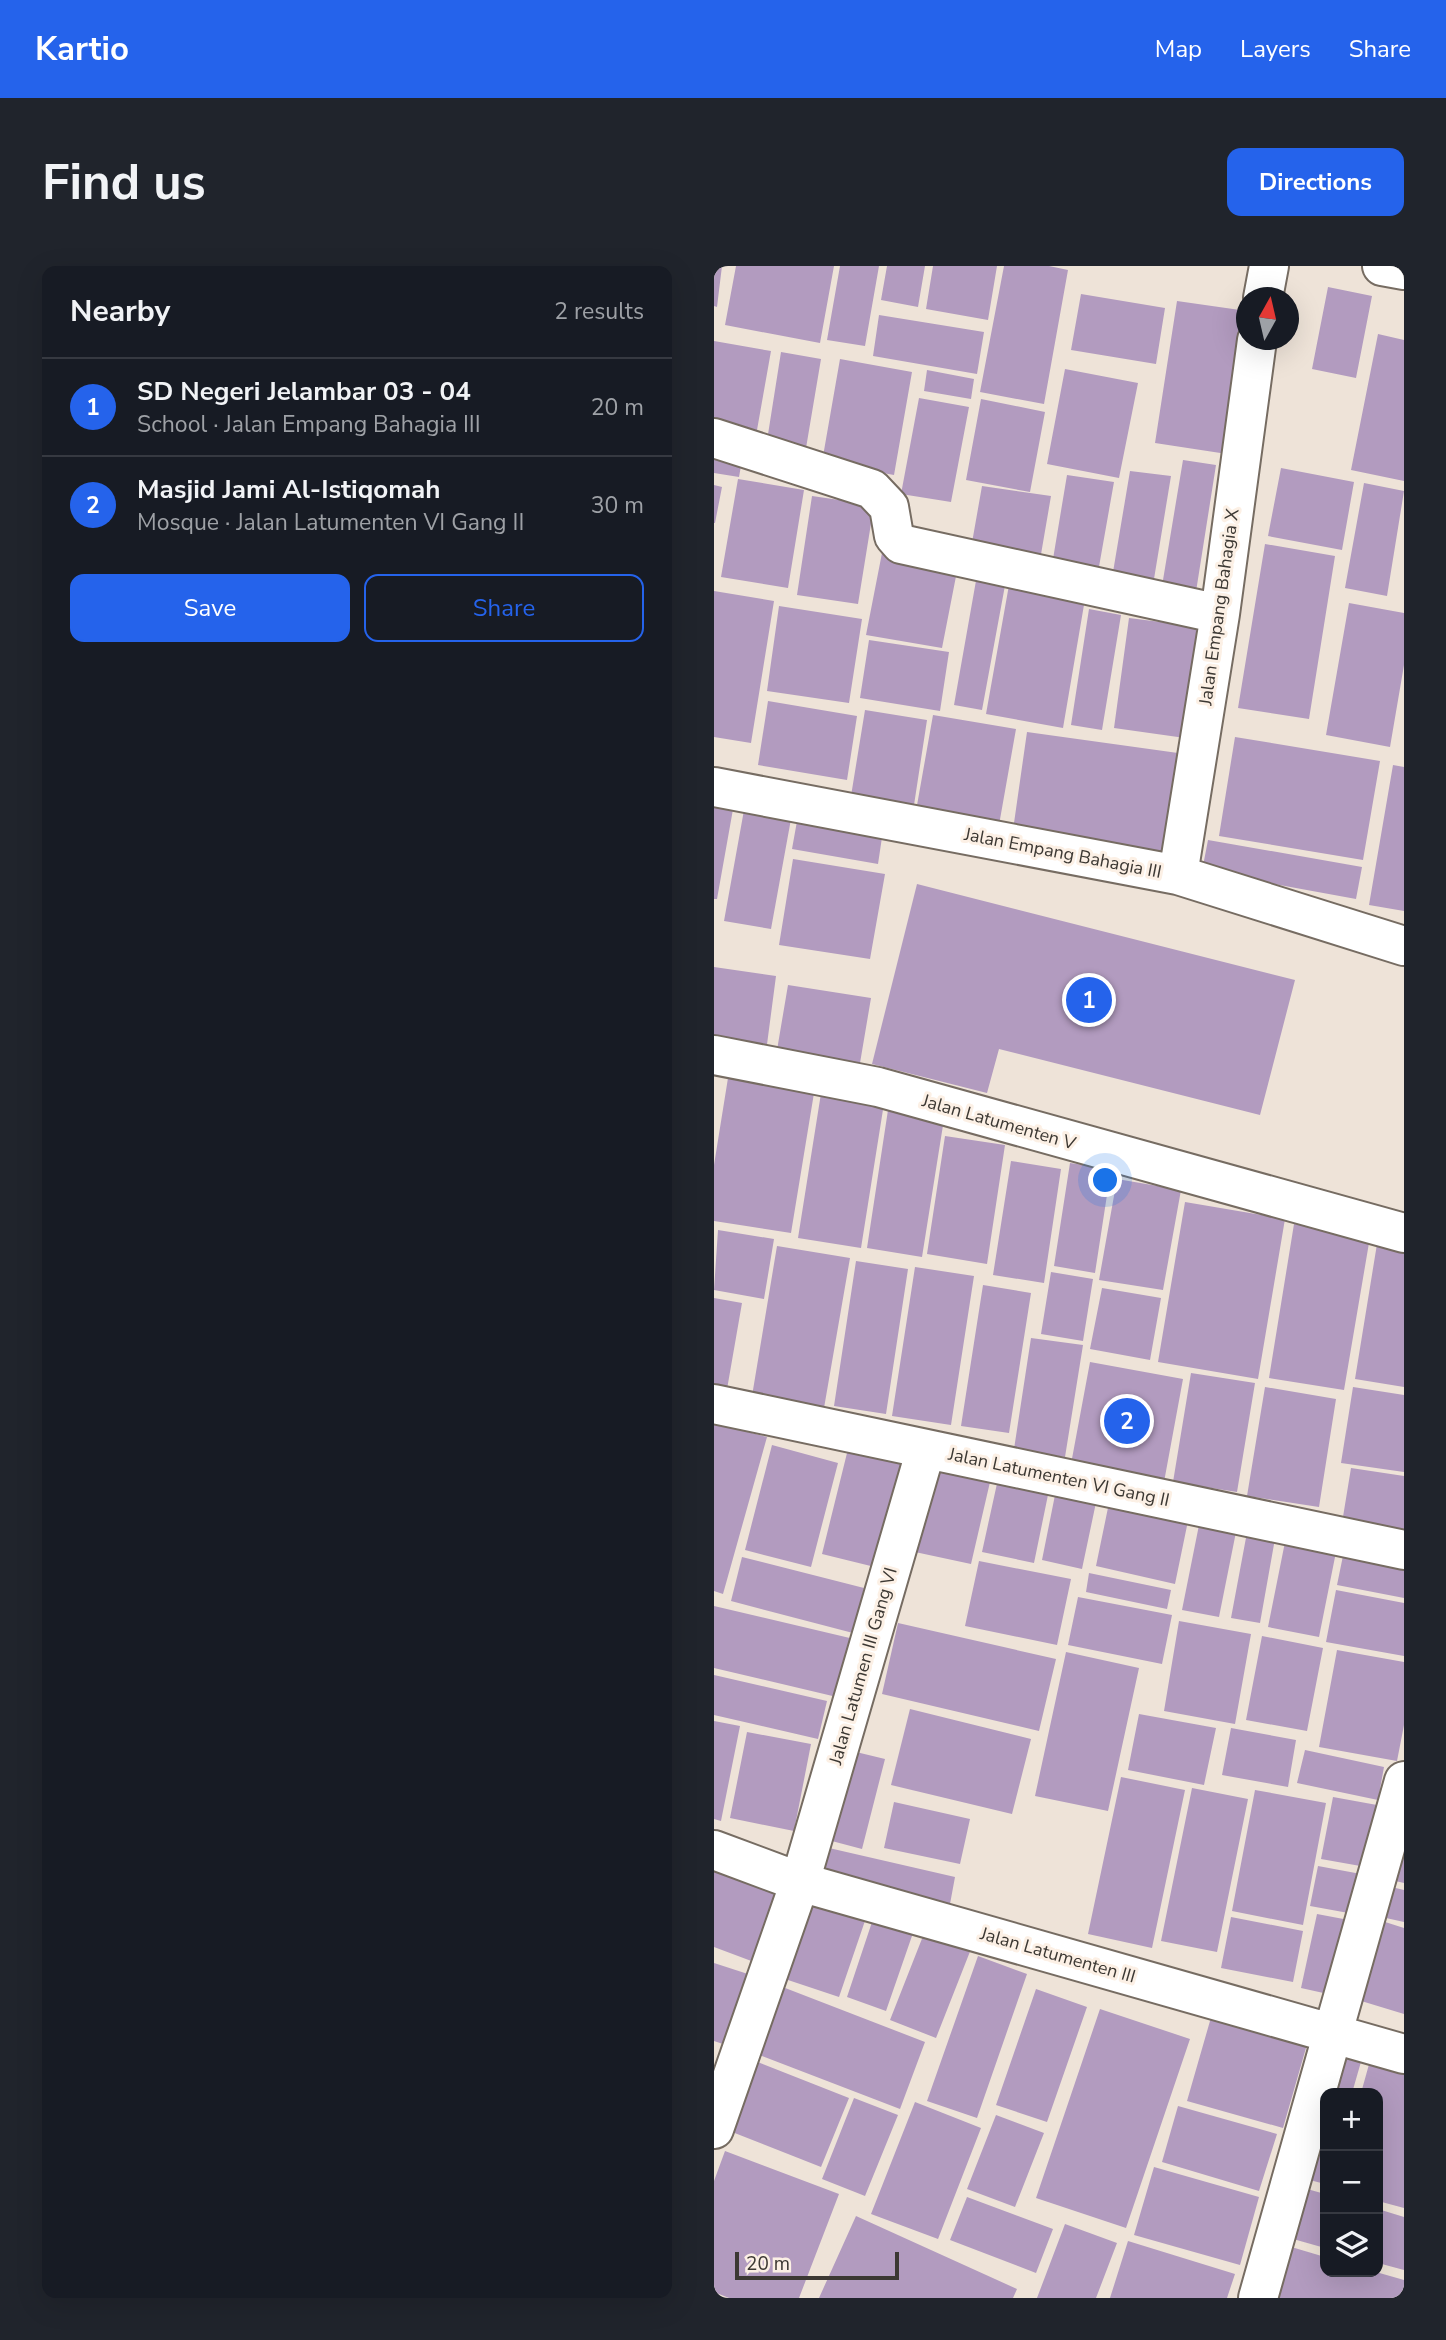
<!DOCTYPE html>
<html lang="en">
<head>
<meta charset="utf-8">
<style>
  :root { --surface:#171b24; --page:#20242c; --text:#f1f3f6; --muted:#9ea1a6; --line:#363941; --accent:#2563eb }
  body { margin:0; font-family:"Nunito Sans",sans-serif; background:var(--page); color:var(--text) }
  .controls { position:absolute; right:21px; bottom:21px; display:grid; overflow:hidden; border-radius:14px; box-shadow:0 7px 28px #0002 }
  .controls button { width:63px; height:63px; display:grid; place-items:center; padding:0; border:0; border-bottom:2px solid var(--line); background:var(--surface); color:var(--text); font:35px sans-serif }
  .compass { position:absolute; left:522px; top:21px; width:63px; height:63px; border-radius:50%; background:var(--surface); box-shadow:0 7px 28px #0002; rotate:8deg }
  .scale { position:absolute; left:21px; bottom:18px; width:164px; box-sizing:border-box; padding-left:7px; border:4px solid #3c3833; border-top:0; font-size:19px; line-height:24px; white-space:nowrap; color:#3c3833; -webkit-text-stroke:5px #fcf0e5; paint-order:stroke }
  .you { position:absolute; left:392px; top:915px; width:24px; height:24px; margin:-18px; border:5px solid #fff; border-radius:50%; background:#1a73e8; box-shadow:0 0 0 10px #1a73e833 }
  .badge { display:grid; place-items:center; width:46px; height:46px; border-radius:50%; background:var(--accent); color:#fff; font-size:23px; font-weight:700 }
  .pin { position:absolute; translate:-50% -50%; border:4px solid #fff; box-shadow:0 2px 7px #0006 }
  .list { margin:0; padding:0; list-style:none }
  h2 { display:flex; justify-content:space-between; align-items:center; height:91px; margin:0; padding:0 28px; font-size:30px }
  h2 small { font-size:23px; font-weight:400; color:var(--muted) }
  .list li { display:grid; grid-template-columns:46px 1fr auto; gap:21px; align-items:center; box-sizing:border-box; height:98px; padding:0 28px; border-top:2px solid var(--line) }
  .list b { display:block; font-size:26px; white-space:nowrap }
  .list p { margin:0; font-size:23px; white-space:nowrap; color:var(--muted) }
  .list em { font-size:23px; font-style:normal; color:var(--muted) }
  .actions { display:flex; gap:14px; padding:21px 28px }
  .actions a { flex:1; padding:16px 0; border:2px solid var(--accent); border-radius:14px; text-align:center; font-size:24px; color:var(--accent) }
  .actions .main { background:var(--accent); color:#fff }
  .icon { flex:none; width:38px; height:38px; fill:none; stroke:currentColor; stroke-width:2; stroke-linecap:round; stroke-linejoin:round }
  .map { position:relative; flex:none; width:690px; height:2032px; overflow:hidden; border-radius:14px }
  header { display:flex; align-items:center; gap:42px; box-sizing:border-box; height:98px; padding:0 35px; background:var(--accent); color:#fff }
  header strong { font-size:33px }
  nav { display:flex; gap:38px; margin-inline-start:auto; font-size:24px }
  .intro { display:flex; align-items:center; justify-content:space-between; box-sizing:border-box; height:168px; padding:0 42px }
  h1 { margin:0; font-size:49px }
  .button { padding:18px 32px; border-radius:14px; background:var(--accent); color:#fff; font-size:24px; font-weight:700 }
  main { display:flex; gap:42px; padding:0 42px }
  aside { flex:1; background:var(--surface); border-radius:14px; box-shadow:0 7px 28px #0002 }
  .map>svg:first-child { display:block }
</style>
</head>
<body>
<header>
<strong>Kartio</strong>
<nav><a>Map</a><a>Layers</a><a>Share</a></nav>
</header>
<div class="intro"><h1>Find us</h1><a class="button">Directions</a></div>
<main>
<aside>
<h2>Nearby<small>2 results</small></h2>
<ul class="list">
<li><span class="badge">1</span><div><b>SD Negeri Jelambar 03 - 04</b><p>School · Jalan Empang Bahagia III</p></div><em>20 m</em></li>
<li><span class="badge">2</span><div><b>Masjid Jami Al-Istiqomah</b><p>Mosque · Jalan Latumenten VI Gang II</p></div><em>30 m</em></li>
</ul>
<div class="actions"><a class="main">Save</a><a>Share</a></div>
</aside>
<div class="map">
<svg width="690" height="2032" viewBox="0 0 690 2032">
  <rect width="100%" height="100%" fill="#eee3d8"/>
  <path fill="#b29bbf" d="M 0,0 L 8,0 L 3,41 L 0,40 Z
    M 22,0 L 120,0 L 106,77 L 11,59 Z
    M 126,0 L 165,0 L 151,80 L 113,74 Z
    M 173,0 L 211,0 L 204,41 L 167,34 Z
    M 219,0 L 283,0 L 274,54 L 212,43 Z
    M 290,0 L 335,0 L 354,4 L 330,138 L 266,126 Z
    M 614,21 L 658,30 L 642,112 L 598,103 Z
    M 367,28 L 451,42 L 442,98 L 357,84 Z
    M 463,35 L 533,45 L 513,188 L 441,177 Z
    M 165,49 L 270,66 L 263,108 L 159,90 Z
    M 664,68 L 690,74 L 690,215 L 637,204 Z
    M 0,75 L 57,85 L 43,164 L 0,157 Z
    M 67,86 L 107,93 L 91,188 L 52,181 Z
    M 126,93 L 198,106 L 180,209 L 108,196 Z
    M 351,103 L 424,117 L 405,212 L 333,198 Z
    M 213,104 L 260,113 L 257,133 L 210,125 Z
    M 205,132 L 255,141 L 237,236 L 187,228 Z
    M 267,133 L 331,146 L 316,226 L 252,214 Z
    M 0,177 L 30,183 L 25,211 L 0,207 Z
    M 469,194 L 502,199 L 481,332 L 447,326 Z
    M 567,202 L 640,216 L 628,284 L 554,270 Z
    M 416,205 L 457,210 L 439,319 L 398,312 Z
    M 353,209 L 400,216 L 383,312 L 337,305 Z
    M 24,213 L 90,224 L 74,322 L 7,311 Z
    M 650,217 L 690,225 L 673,330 L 631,322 Z
    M 0,219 L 8,221 L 1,257 L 0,257 Z
    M 268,220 L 337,230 L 325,300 L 256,288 Z
    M 98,230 L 160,239 L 144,338 L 83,329 Z
    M 551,278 L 621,290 L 595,453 L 524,442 Z
    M 168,287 L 244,300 L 228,382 L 152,369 Z
    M 263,309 L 292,314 L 268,444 L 240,439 Z
    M 295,319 L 371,333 L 349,462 L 272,448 Z
    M 0,325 L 60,335 L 37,477 L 0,471 Z
    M 635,337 L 690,347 L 690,399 L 676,481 L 612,469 Z
    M 65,340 L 148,353 L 135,437 L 53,425 Z
    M 375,343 L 407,349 L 388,464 L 357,459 Z
    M 415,352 L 486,361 L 471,472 L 400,462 Z
    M 155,374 L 235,386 L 226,445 L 146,432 Z
    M 54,435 L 143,450 L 133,514 L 44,499 Z
    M 151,444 L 213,454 L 200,539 L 137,530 Z
    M 219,449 L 302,463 L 285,559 L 202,545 Z
    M 313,466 L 464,487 L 449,592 L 298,571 Z
    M 521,471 L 666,495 L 649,594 L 505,570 Z
    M 679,499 L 690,501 L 690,645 L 655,639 Z
    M 0,528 L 21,532 L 3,633 L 0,633 Z
    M 32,533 L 79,542 L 57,663 L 10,655 Z
    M 85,544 L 170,558 L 164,598 L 78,583 Z
    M 494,574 L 648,601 L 642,633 L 488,605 Z
    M 79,593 L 171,608 L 156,693 L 65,679 Z
    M 203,618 L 581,714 L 546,849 L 285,783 L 273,827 L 158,798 Z
    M 0,701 L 62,710 L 52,786 L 0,778 Z
    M 74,719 L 157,732 L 145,803 L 62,790 Z
    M 14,812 L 100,827 L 77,967 L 0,955 L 0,899 Z
    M 108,821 L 171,831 L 147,982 L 84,972 Z
    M 174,844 L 230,853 L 208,991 L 153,982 Z
    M 231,870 L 291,879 L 273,998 L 213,988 Z
    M 297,895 L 347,903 L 330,1017 L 279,1009 Z
    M 356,897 L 397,903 L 381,1007 L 340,1000 Z
    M 403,913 L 467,924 L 449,1024 L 385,1014 Z
    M 471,936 L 571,953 L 544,1113 L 444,1096 Z
    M 580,958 L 656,971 L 630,1124 L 555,1112 Z
    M 4,964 L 60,973 L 50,1033 L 0,1024 Z
    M 663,978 L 690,983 L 690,1121 L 641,1113 Z
    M 63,980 L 136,992 L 110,1142 L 38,1130 Z
    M 142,995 L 194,1003 L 172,1148 L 120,1140 Z
    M 201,1001 L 260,1010 L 237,1159 L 178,1150 Z
    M 337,1006 L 379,1013 L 369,1075 L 327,1068 Z
    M 269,1019 L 317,1027 L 295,1167 L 247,1160 Z
    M 388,1022 L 447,1032 L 436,1094 L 376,1083 Z
    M 0,1032 L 28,1037 L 12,1129 L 0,1126 Z
    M 317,1072 L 369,1079 L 351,1191 L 300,1183 Z
    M 376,1096 L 469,1113 L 450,1216 L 357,1198 Z
    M 477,1107 L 541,1117 L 523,1226 L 459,1216 Z
    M 551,1121 L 622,1133 L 605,1241 L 533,1230 Z
    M 639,1121 L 690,1129 L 690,1206 L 627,1197 Z
    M 0,1157 L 53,1171 L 9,1328 L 0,1325 Z
    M 58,1179 L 124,1197 L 97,1301 L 31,1284 Z
    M 135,1179 L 196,1195 L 169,1303 L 108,1288 Z
    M 637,1202 L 690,1210 L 690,1266 L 628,1257 Z
    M 220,1204 L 276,1216 L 257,1298 L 201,1286 Z
    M 284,1213 L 335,1224 L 320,1297 L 268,1286 Z
    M 343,1219 L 384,1227 L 368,1303 L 328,1294 Z
    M 396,1232 L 475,1250 L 461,1318 L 382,1300 Z
    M 487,1249 L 524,1256 L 505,1351 L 468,1344 Z
    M 534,1261 L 562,1267 L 546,1357 L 517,1352 Z
    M 572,1271 L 623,1281 L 605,1371 L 554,1361 Z
    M 631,1280 L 690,1292 L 690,1332 L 623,1319 Z
    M 28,1291 L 150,1322 L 139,1367 L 17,1335 Z
    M 265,1295 L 357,1313 L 343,1379 L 251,1360 Z
    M 375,1307 L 457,1324 L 453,1343 L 372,1326 Z
    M 622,1324 L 690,1337 L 690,1390 L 612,1376 Z
    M 364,1331 L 458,1349 L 448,1398 L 354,1379 Z
    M 0,1340 L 140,1373 L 127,1432 L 0,1402 Z
    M 465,1355 L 537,1368 L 521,1458 L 450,1445 Z
    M 184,1357 L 342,1393 L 325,1465 L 168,1428 Z
    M 548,1370 L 609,1382 L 593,1465 L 532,1454 Z
    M 623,1384 L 690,1396 L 690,1459 L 683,1495 L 605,1481 Z
    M 352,1386 L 425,1402 L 394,1545 L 321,1530 Z
    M 0,1409 L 113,1435 L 104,1473 L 0,1449 Z
    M 196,1443 L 317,1473 L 298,1548 L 177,1519 Z
    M 425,1448 L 502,1462 L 490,1519 L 414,1504 Z
    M 0,1455 L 26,1460 L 7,1555 L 0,1553 Z
    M 517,1462 L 582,1474 L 574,1521 L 508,1509 Z
    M 33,1466 L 97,1478 L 80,1565 L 16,1552 Z
    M 591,1484 L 670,1501 L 664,1534 L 583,1517 Z
    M 138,1485 L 171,1493 L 148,1583 L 114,1574 Z
    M 407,1511 L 471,1524 L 438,1682 L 374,1668 Z
    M 478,1522 L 534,1533 L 503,1686 L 447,1675 Z
    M 541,1524 L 612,1537 L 589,1659 L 518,1645 Z
    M 619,1531 L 663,1539 L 652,1601 L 607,1593 Z
    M 180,1536 L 256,1553 L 246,1598 L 170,1582 Z
    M 690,1568 L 690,1617 L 677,1614 Z
    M 115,1582 L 241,1611 L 236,1638 L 108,1609 Z
    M 604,1600 L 647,1608 L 640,1648 L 596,1640 Z
    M 0,1603 L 65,1626 L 40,1696 L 0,1681 Z
    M 669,1619 L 690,1624 L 690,1656 L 663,1650 Z
    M 97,1626 L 154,1646 L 125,1731 L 68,1712 Z
    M 603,1648 L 640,1655 L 623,1730 L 587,1722 Z
    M 517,1651 L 589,1665 L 579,1716 L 507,1702 Z
    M 159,1653 L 199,1667 L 172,1745 L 133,1731 Z
    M 668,1655 L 690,1662 L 690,1748 L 644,1734 Z
    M 211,1665 L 257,1683 L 222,1772 L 176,1754 Z
    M 264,1690 L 313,1708 L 263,1852 L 213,1835 Z
    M 0,1697 L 37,1709 L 15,1780 L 0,1775 Z
    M 66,1720 L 211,1776 L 186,1843 L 40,1787 Z
    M 322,1723 L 373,1741 L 333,1856 L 282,1839 Z
    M 386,1743 L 476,1773 L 412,1962 L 322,1932 Z
    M 498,1748 L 594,1775 L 569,1862 L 473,1835 Z
    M 628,1775 L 651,1782 L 638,1827 L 613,1827 Z
    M 659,1784 L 690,1793 L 690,1942 L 664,1935 L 664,1827 L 647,1827 Z
    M 41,1795 L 135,1832 L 107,1901 L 13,1864 Z
    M 140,1832 L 184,1849 L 151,1930 L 108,1913 Z
    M 611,1835 L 611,1918 L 588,1912 Z
    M 201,1836 L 267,1862 L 224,1973 L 157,1948 Z
    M 464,1840 L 563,1868 L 545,1925 L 448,1896 Z
    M 282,1849 L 330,1867 L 301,1941 L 253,1923 Z
    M 11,1885 L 125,1928 L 85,2032 L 15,2032 L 0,2026 L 0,1915 Z
    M 440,1901 L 545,1931 L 526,1999 L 420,1969 Z
    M 586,1921 L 611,1928 L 611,1982 L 572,1971 Z
    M 253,1931 L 339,1963 L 322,2007 L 236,1974 Z
    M 664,1943 L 690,1951 L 690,2004 L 664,1997 Z
    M 142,1950 L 303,2023 L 299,2032 L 105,2032 Z
    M 351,1958 L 403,1977 L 382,2032 L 323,2032 Z
    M 414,1975 L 521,2008 L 513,2032 L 396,2032 Z
    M 574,1980 L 611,1991 L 611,2006 L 662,2006 L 690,2014 L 690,2032 L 559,2032 Z"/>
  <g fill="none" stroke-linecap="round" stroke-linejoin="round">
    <g stroke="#766c62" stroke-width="42">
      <path id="street" d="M 668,0 L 690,4
        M 549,32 L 555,0
        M 0,172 L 158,223 L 175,241 L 180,270 L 187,278 L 506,348
        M 0,521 L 464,609 L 690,680
        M 464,609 L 506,348 L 543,74
        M 0,789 L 164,821 L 690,967
        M 0,1138 L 690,1284
        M 0,1584 L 86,1616 L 690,1788
        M 0,1863 L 86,1616 L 212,1183
        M 544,2032 L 690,1515"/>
    </g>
    <use href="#street" stroke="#fff" stroke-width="38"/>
  </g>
  <g text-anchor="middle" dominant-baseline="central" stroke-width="6" stroke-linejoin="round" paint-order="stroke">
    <g font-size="18" fill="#3c3833" stroke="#fcf0e5">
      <text transform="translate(505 341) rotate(-82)">Jalan Empang Bahagia X</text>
      <text transform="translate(349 587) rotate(11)">Jalan Empang Bahagia III</text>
      <text transform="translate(285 856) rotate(16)">Jalan Latumenten V</text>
      <text transform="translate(345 1211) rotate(12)">Jalan Latumenten VI Gang II</text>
      <text transform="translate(149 1400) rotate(-74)">Jalan Latumen III Gang VI</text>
      <text transform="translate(344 1689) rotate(16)">Jalan Latumenten III</text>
    </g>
  </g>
</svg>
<div class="controls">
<button>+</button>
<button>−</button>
<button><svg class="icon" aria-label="layers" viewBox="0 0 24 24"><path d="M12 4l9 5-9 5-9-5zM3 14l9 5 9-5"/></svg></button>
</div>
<svg class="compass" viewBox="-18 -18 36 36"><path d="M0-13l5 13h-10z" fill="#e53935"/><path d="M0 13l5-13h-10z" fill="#9ea1a6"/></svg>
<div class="scale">20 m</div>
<div class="you"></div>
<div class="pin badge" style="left:375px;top:734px">1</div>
<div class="pin badge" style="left:413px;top:1155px">2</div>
</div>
</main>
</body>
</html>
